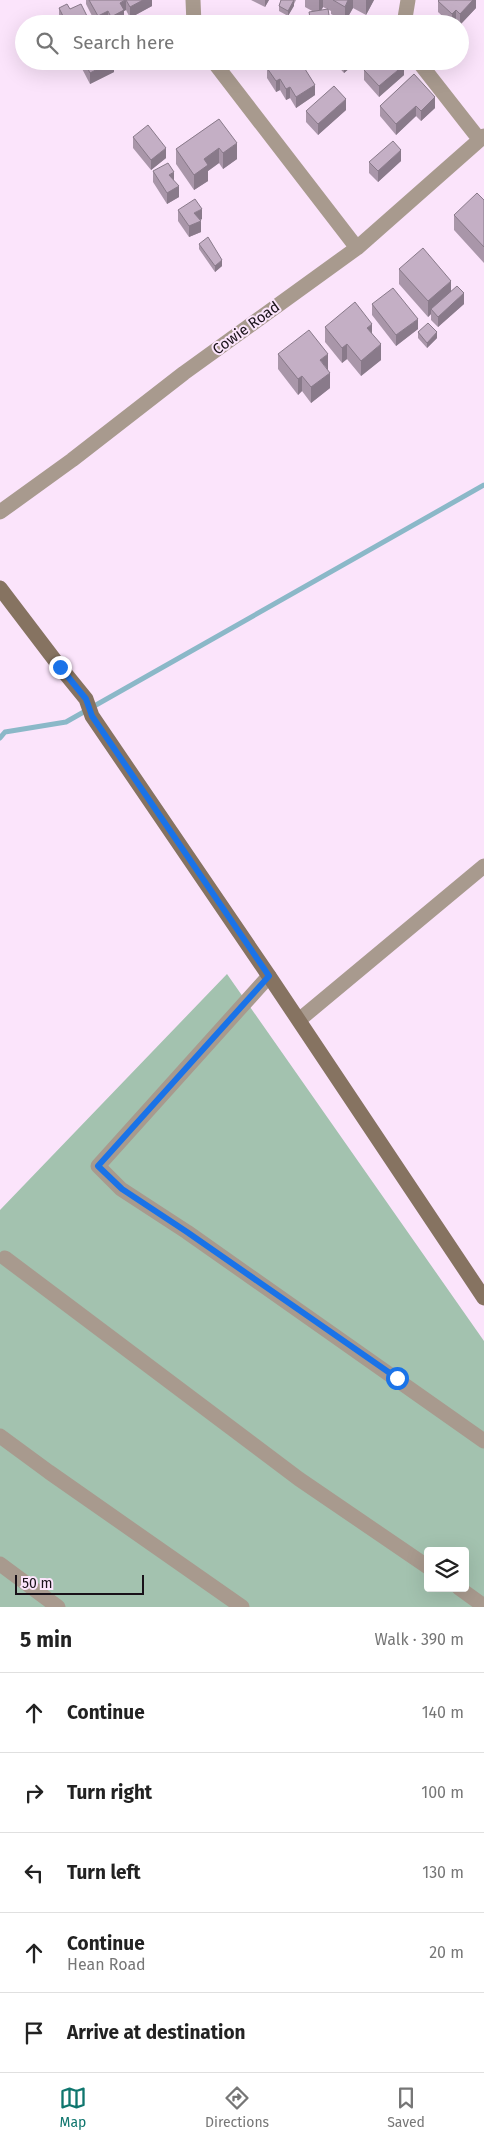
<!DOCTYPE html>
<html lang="en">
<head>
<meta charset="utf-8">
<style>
  :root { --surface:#fff; --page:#f6f6f6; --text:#222; --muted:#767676; --line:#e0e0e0; --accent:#0f766e }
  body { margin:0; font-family:"Fira Sans",sans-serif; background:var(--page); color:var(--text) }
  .controls { position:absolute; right:15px; bottom:15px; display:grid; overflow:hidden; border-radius:5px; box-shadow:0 5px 20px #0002 }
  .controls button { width:45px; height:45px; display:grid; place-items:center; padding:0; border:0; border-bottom:1px solid var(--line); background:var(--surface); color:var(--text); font:25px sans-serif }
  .scale { position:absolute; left:15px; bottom:12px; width:129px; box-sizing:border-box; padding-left:5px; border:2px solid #191119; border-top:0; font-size:14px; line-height:18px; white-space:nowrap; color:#191119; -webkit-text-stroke:4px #fbe4fb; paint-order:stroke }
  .stop { position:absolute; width:15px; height:15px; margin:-11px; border:4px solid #1a73e8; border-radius:50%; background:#fff }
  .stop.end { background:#1a73e8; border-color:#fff; box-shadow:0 1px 5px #0008 }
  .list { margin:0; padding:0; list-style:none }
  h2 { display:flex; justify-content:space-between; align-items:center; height:65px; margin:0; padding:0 20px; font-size:21px }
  h2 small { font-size:16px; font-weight:400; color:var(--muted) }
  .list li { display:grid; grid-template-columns:32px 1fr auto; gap:15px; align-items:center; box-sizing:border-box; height:80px; padding:0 20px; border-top:1px solid var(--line) }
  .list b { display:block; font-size:19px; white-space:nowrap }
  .list p { margin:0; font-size:16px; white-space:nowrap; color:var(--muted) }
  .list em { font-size:16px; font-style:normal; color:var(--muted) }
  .icon { flex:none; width:28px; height:28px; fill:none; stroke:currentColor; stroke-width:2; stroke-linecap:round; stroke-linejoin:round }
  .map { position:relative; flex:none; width:484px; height:1607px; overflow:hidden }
  .search { position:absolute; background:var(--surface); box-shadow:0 5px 20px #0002; left:15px; right:15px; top:15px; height:55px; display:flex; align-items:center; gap:12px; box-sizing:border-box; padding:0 18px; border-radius:28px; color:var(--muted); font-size:19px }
  .sheet { height:465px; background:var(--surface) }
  nav { display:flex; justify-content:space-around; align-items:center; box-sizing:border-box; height:70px; border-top:1px solid var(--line); background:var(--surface); font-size:14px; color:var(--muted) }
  nav a { display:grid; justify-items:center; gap:2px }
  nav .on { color:var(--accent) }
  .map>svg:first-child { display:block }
</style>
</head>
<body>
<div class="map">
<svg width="484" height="1607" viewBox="0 0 484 1607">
  <rect width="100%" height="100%" fill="#fbe4fb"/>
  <path fill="#a3c2af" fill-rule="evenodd" d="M 227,974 L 484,1341 L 484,1607 L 0,1607 L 0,1210 ZM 428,1551 L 465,1551 L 465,1588 L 428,1588 Z"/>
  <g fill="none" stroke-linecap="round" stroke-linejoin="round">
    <path stroke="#8bb8c8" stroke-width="5" d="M 0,738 L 5,732 L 66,722 L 484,485"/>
    <path stroke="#a89a8e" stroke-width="15" d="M 193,0 L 194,24
      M 404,24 L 408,0
      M 213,61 L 357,248
      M 418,61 L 479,139
      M 0,512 L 72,460 L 184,373 L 357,248 L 484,136
      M 269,976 L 98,1166 L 121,1189 L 187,1232 L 484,1441
      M 299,1020 L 484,866
      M 5,1258 L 299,1479 L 428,1567
      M 0,1436 L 49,1472 L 242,1607
      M 0,1564 L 58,1607
      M 459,1588 L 484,1606"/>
    <path stroke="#867361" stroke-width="15" d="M 0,588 L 60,667 L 86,699 L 92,716 L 269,976 L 484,1298"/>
  </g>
  <path fill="#a996a9" d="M 86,0 L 152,0 L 152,6 L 130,18 L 126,10 L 124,11 L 124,21 L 119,24 L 109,24 L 108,21 L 103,24 L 96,24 L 86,4 Z
    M 251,0 L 269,0 L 265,7 Z
    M 281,0 L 296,0 L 288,16 L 279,11 L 279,6 Z
    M 305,0 L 374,0 L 366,15 L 353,8 L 345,22 L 331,14 L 331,11 L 323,7 L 321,11 L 330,21 L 330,24 L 310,24 L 309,12 L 314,12 L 305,7 Z
    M 476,0 L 476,8 L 460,25 L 460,24 L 459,24 L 456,21 L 453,24 L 451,24 L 438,12 L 438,1 Z
    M 59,8 L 70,9 L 91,24 L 62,24 L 59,19 Z
    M 78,61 L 114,61 L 114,72 L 90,84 Z
    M 272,61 L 300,61 L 315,95 L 296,108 L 290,98 L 286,100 L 280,90 L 276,92 L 267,78 L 267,68 L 272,65 Z
    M 333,61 L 358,61 L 344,73 Z
    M 364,70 L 404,75 L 379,97 L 364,80 Z
    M 414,74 L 435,108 L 421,121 L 416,116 L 396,135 L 380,116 L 380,106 Z
    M 346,110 L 318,135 L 306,122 L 306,111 Z
    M 219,119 L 237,159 L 223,169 L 219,163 L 208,171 L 208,181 L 194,190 L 176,164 L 176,149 Z
    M 133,137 L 166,158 L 151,170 L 133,148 Z
    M 401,161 L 378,182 L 369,173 L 369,162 Z
    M 153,171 L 174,181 L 179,197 L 167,204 L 153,182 Z
    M 484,200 L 484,263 L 454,230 L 454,215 Z
    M 178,210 L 202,219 L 200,220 L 201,232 L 189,237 L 178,221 Z
    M 199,244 L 222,266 L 215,272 L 199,249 Z
    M 399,269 L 451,291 L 464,304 L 438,327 L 431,320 L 431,314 L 428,317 L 399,284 Z
    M 372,304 L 418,329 L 396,346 L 372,315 Z
    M 325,327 L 372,333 L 381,360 L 361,376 L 347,359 L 342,363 L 325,342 Z
    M 418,332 L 437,338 L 427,348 L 418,338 Z
    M 278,354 L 328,369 L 330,388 L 311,403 L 302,391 L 298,395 L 278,369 Z"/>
  <path fill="#897a8a" d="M 126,0 L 126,10 L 124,11 L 124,21 L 119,24 L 111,24 L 111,17 L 120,3 Z
    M 143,0 L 152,0 L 152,6 L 130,18 L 130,7 Z
    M 265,0 L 269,0 L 265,7 Z
    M 294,0 L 294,6 L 288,16 L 288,11 Z
    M 319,0 L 323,0 L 323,7 L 319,14 Z
    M 348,0 L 353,0 L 353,8 L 345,22 L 345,7 Z
    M 366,0 L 374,0 L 366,15 Z
    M 473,0 L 476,0 L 476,8 L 460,25 L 460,14 Z
    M 456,10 L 456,21 L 452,24 L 452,14 Z
    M 108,11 L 108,21 L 103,24 L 98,24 L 98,16 Z
    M 114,61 L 114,72 L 90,84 L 90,73 Z
    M 345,61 L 358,61 L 344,73 L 344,63 Z
    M 404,65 L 404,75 L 379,97 L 379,86 Z
    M 280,79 L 280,90 L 276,92 L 276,81 Z
    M 315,85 L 315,95 L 296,108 L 296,97 Z
    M 290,87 L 290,98 L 286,100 L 286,89 Z
    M 435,97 L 435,108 L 421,121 L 421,111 Z
    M 346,99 L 346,110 L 318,135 L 318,124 Z
    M 416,106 L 416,116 L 396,135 L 396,124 Z
    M 237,143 L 237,159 L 223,169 L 223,153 Z
    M 166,148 L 166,158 L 151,170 L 151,160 Z
    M 219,148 L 219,163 L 208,171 L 208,181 L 194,190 L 194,175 L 204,159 Z
    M 401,150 L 401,161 L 378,182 L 378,171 Z
    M 174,172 L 174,182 L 169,175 Z
    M 179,186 L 179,197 L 167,204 L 167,193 Z
    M 202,209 L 202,219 L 194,223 L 194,213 Z
    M 201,221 L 201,232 L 189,237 L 189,226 Z
    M 222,260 L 222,266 L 215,272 L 215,266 Z
    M 451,281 L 451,296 L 431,309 L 431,314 L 428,317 L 428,301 Z
    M 464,293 L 464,304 L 438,327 L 438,317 Z
    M 418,319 L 418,329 L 396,346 L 396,335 Z
    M 372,324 L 372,339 L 367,328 Z
    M 437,332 L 437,338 L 427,348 L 427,343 Z
    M 347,344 L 347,359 L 342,363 L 342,348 Z
    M 381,344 L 381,360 L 361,376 L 361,361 Z
    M 328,354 L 328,370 L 320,360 Z
    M 330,373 L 330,388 L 311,403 L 311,387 Z
    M 302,376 L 302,391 L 298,395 L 298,379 Z"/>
  <path fill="#c4afc5" stroke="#897a8a" d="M 89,0 L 125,0 L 120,3 L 124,10 L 111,17 L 108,11 L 98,16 Z
    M 126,0 L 143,0 L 130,7 Z
    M 281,0 L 294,0 L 288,11 L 279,6 Z
    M 333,0 L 348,0 L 345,7 Z
    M 439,0 L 473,0 L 460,14 L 456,10 L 452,14 L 438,1 Z
    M 67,4 L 70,9 L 81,4 L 91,24 L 67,24 L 59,8 Z
    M 328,9 L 330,21 L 311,24 L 309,12 Z
    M 367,19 L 372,24 L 361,24 Z
    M 84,61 L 113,61 L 90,73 Z
    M 275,61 L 300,61 L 315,85 L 296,97 L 290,87 L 286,89 L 280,79 L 276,81 L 267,68 L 276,62 Z
    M 374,61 L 401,61 L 404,65 L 379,86 L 364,70 Z
    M 414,74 L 435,97 L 421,111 L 416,106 L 396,124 L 380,106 Z
    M 334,86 L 346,99 L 318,124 L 306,111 Z
    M 219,119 L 237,143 L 223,153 L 219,148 L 204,159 L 208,165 L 194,175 L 176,149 Z
    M 148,125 L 166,148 L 151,160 L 133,137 Z
    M 393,141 L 401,150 L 378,171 L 369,162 Z
    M 168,163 L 174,172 L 169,175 L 179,186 L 167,193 L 153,171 Z
    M 477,193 L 484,200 L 484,247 L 454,215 Z
    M 195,199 L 202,209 L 194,213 L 201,221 L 189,226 L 178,210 Z
    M 208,237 L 222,260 L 215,266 L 199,244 Z
    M 423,248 L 451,281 L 428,301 L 399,269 Z
    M 457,286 L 464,293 L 438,317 L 431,309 Z
    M 393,288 L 418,319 L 396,335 L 372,304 Z
    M 355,302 L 372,324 L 367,328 L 381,344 L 361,361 L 347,344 L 342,348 L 325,327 Z
    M 428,323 L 437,332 L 427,343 L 418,332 Z
    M 309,330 L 328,354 L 320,360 L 330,373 L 311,387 L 302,376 L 298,379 L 278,354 Z"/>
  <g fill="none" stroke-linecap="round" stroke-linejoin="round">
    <path stroke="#1a73e8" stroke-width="6" d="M 60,667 L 86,699 L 92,716 L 269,976 L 98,1166 L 122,1189 L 187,1232 L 397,1378"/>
  </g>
  <g text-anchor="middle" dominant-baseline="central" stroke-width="4" stroke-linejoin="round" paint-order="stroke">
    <g font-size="15" fill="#191119" stroke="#fbe4fb">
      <text transform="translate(246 328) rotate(-36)">Cowie Road</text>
    </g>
  </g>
</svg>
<div class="controls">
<button><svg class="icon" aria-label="layers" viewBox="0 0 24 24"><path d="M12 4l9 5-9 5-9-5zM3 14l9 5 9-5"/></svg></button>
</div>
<div class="scale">50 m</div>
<div class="stop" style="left:397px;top:1378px"></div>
<div class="stop end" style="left:60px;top:667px"></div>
<div class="search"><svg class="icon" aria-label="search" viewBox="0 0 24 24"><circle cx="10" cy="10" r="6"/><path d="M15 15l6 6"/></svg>Search here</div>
</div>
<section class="sheet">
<h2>5 min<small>Walk · 390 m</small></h2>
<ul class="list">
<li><svg class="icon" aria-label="ahead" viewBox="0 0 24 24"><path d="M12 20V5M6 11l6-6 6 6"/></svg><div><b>Continue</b></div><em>140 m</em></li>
<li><svg class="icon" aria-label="right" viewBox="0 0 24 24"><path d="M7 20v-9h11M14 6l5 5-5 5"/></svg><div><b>Turn right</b></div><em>100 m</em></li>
<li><svg class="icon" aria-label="left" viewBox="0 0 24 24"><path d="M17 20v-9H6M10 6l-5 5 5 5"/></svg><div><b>Turn left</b></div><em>130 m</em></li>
<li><svg class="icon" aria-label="ahead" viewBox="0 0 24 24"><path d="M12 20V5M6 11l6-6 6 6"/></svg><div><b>Continue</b><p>Hean Road</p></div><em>20 m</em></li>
<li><svg class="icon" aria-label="arrive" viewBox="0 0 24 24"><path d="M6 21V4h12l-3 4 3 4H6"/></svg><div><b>Arrive at destination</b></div></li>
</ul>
</section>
<nav>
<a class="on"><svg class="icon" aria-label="map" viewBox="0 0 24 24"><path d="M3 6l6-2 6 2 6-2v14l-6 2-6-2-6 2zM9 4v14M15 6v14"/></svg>Map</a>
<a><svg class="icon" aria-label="directions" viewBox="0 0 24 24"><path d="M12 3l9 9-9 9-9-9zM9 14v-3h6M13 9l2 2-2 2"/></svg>Directions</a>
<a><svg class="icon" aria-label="saved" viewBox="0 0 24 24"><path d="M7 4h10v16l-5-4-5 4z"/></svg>Saved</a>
</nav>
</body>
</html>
